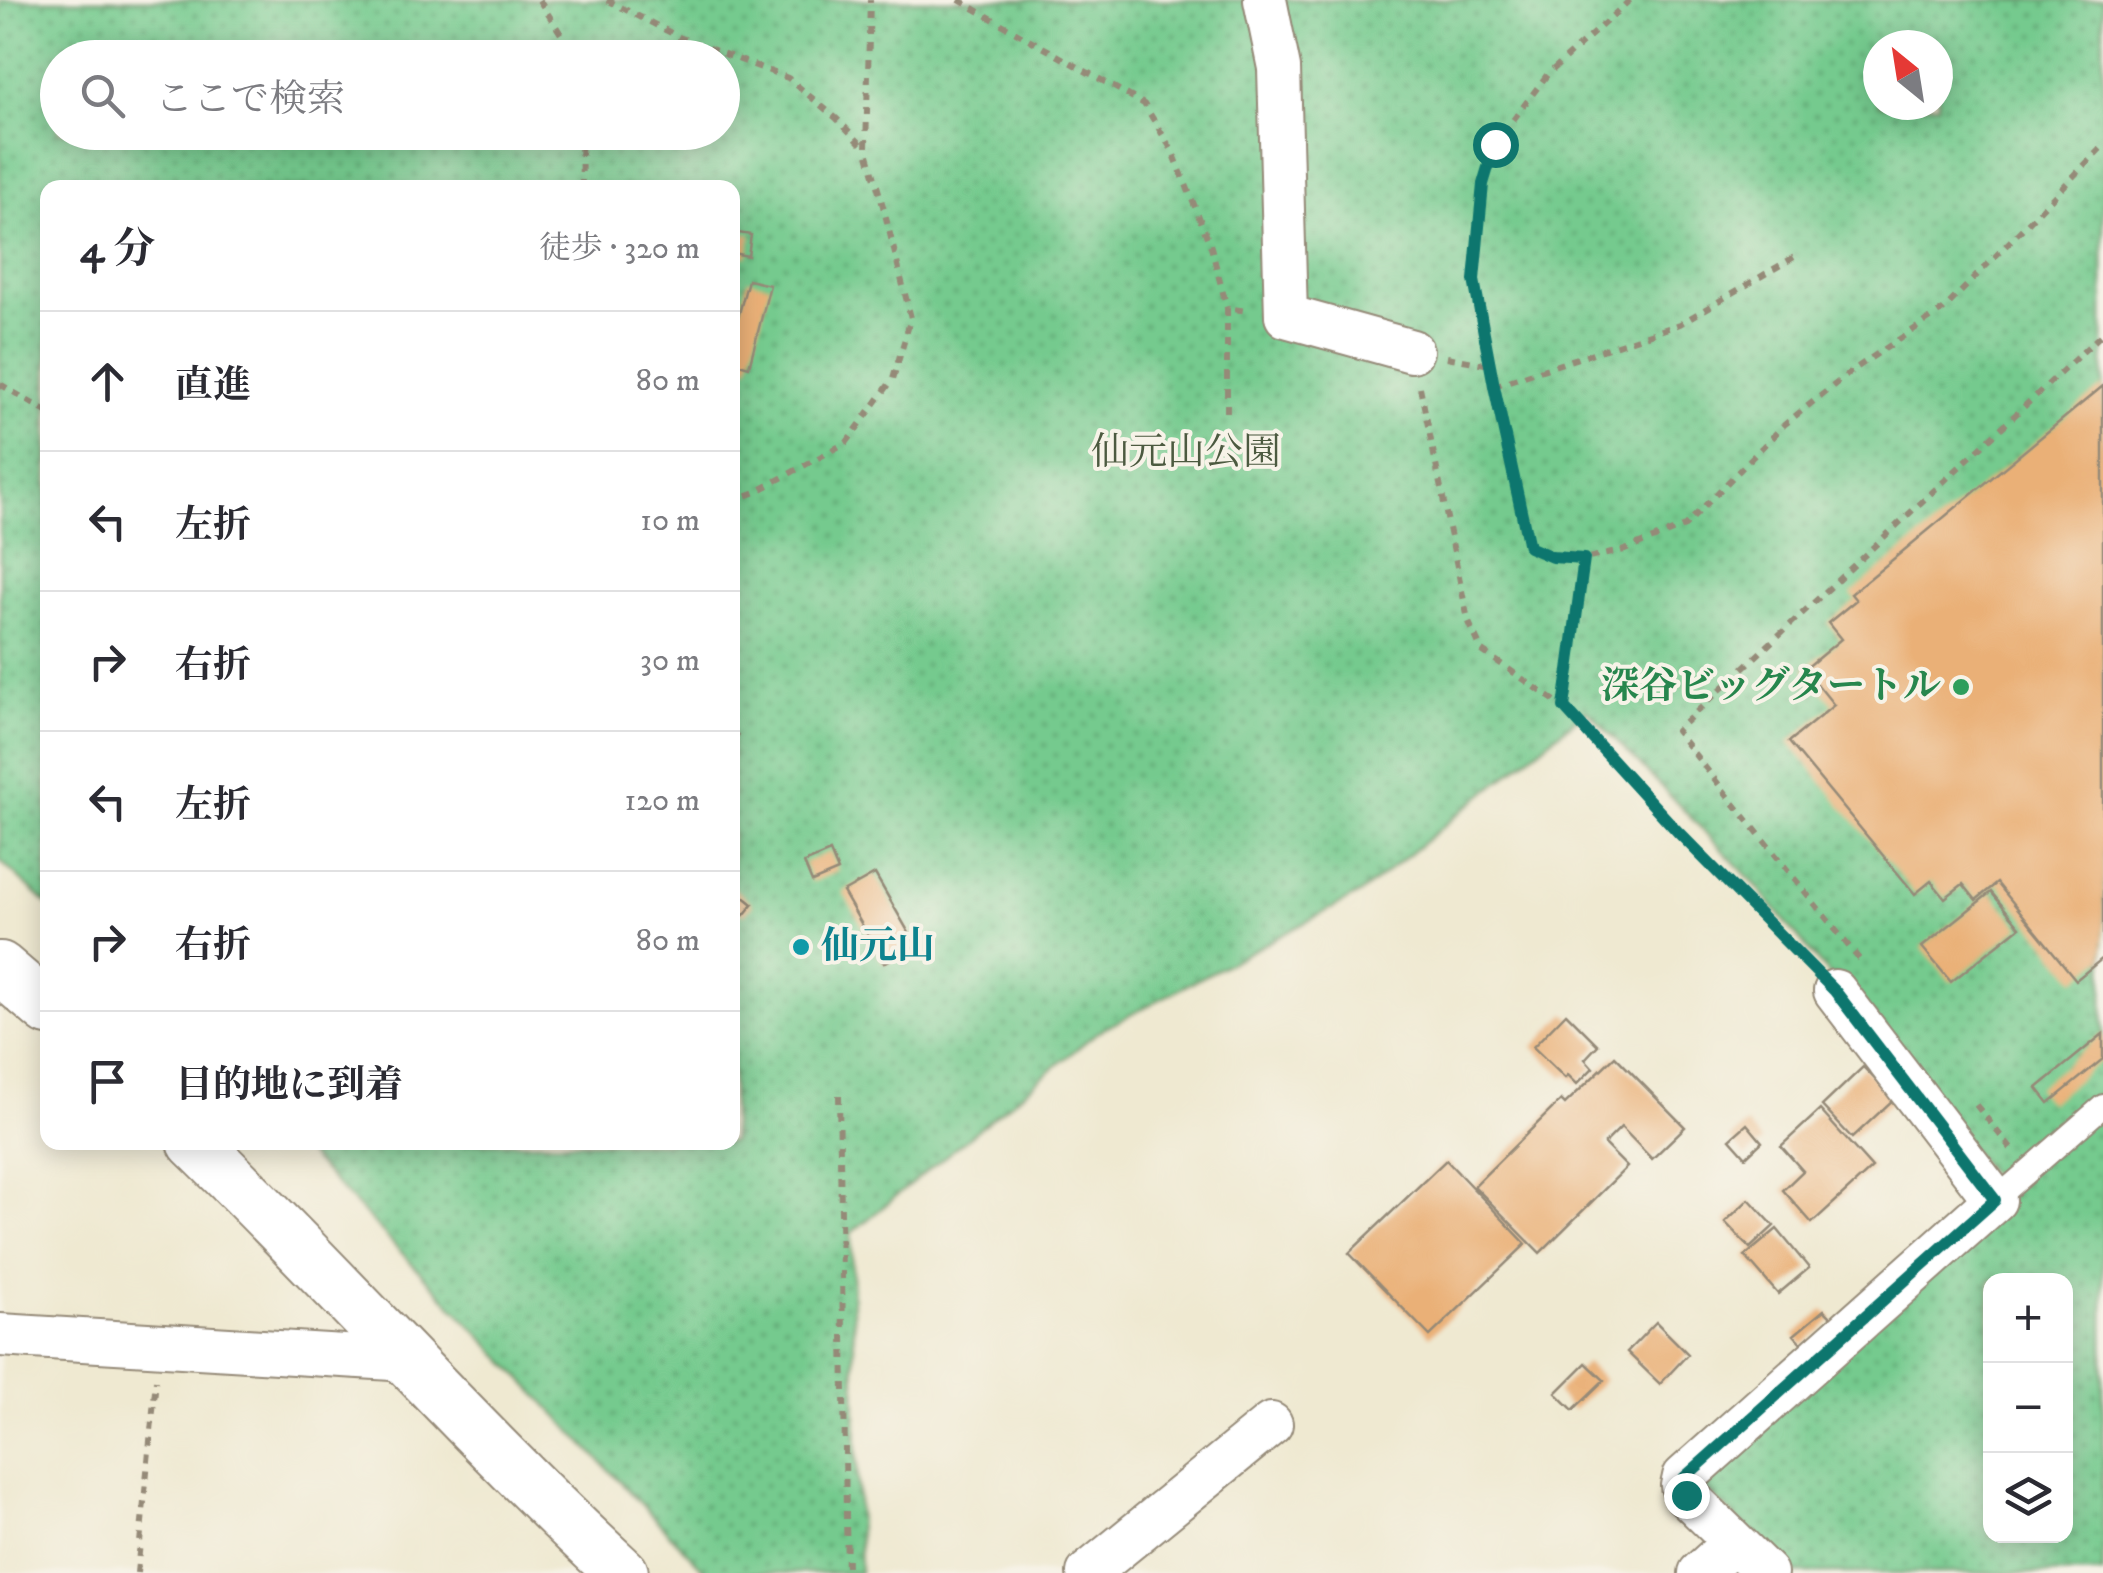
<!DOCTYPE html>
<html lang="ja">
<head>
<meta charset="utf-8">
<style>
  :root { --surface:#fff; --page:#f7f7f7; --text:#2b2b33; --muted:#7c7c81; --line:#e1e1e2 }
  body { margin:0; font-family:"IM FELL DW Pica","Noto Serif JP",serif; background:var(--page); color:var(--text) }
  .controls { position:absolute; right:30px; bottom:30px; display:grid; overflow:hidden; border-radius:20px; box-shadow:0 5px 25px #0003 }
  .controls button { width:90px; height:90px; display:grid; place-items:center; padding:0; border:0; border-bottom:2px solid var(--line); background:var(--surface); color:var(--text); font:50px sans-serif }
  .compass { position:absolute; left:1863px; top:30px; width:90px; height:90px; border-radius:50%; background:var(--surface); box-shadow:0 5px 25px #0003; rotate:330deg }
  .stop { position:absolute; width:30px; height:30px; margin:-22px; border:8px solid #0f766e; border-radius:50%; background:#fff }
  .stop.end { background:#0f766e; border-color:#fff; box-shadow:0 2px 10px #0008 }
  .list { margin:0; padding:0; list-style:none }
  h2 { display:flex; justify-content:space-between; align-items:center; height:130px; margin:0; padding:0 40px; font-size:42px }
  h2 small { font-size:32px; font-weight:400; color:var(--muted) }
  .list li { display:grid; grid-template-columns:65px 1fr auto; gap:30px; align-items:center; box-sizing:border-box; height:140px; padding:0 40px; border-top:2px solid var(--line) }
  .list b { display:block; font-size:38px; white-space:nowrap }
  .list em { font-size:32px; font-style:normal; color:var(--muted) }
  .icon { flex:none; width:55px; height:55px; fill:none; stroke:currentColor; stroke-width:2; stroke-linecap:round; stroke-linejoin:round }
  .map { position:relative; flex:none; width:2103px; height:1573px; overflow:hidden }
  .search { position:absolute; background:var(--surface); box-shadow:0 5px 25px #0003; left:40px; top:40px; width:700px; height:110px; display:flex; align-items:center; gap:25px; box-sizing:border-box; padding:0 35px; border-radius:55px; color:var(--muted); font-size:38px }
  .panel { position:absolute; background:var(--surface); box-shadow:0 5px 25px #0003; left:40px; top:180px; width:700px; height:970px; border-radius:20px }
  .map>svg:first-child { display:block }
</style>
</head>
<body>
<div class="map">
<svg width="2103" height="1573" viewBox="0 0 2103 1573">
  <defs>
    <pattern id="park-dots" width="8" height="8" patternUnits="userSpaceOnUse" patternTransform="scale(2.5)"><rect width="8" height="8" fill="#75ca8e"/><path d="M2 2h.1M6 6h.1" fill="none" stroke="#61a473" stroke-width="1.8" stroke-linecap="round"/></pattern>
  </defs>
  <rect width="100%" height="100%" fill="#f7f3e8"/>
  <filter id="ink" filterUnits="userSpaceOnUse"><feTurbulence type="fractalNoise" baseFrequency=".01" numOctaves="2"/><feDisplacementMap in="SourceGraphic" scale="20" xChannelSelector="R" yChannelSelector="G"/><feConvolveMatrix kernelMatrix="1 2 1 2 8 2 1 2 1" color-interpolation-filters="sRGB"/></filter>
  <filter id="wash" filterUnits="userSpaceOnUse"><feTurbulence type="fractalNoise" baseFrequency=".0048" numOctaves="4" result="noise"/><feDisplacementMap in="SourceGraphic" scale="40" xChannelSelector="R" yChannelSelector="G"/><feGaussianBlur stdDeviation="2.25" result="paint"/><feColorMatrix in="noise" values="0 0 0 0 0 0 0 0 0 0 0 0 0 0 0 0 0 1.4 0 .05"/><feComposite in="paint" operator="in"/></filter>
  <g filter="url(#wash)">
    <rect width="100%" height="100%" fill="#efe9d1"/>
    <path fill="url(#park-dots)" stroke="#587a56" stroke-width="2.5" fill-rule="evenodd" d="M 0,0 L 2103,0 L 2103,1573 L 1794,1573 L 1704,1488 L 1702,1469 L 2010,1196 L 1983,1165 L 1754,883 L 1587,710 L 1361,893 L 1096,1033 L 851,1233 L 860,1573 L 707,1573 L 297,1143 L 732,1142 L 732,188 L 48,188 L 47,904 L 0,861 ZM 1878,45 L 1938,45 L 1938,105 L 1878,105 ZM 58,58 L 722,58 L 722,132 L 58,132 ZM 1990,1280 L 2066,1280 L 2066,1536 L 1990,1536 Z"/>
    <g id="blocks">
      <path fill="#eab077" d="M 732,232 L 751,235 L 748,256 L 732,253 Z
        M 748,280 L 770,285 L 749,367 L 732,362 L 732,340 Z
        M 2103,386 L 2103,958 L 2076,980 L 1997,883 L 1976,900 L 1963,884 L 1945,898 L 1931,881 L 1915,894 L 1789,742 L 1834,705 L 1805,669 L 1841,639 L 1828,623 L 1856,600 L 1851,594 Z
        M 830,852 L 838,871 L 812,882 L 804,863 Z
        M 875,874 L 916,945 L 884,963 L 843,892 Z
        M 732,887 L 753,904 L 744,915 L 732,905 Z
        M 1991,892 L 2020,927 L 1951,982 L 1922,947 Z
        M 1566,1013 L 1598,1045 L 1585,1059 L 1593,1068 L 1577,1084 L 1568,1075 L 1565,1078 L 1533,1047 Z
        M 2103,1034 L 2103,1059 L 2049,1103 L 2037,1088 Z
        M 1615,1056 L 1685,1127 L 1652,1159 L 1621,1127 L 1604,1144 L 1627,1167 L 1540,1253 L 1474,1186 L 1561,1100 L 1565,1104 Z
        M 1863,1067 L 1894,1099 L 1852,1138 L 1822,1106 Z
        M 1820,1110 L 1872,1168 L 1812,1223 L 1783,1190 L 1803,1171 L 1781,1146 Z
        M 1747,1124 L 1762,1142 L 1746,1157 L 1730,1139 Z
        M 1446,1160 L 1526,1244 L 1430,1336 L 1349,1253 Z
        M 1749,1199 L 1774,1226 L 1750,1248 L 1725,1222 Z
        M 1777,1229 L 1809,1268 L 1778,1294 L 1745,1256 Z
        M 1824,1310 L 1833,1319 L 1803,1345 L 1794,1335 Z
        M 1656,1322 L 1688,1354 L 1660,1384 L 1627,1352 Z
        M 1586,1363 L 1604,1380 L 1573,1410 L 1556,1393 Z"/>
    </g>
  </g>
  <g filter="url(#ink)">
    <use href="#blocks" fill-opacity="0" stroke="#958a78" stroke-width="2.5"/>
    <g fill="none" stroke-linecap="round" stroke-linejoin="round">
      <g stroke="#958a78" stroke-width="26">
        <path id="service" d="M 1995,1200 L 2103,1106"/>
      </g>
      <g stroke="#958a78" stroke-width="46">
        <path id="minor" d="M 1265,0 L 1279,68 L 1286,316 L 1412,351
          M 0,1335 L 409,1360
          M 1088,1573 L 1271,1424
          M 1700,1573 L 1734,1542
          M 1766,1573 L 1686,1495 L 1682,1486 L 1684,1477 L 1995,1200 L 1835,991"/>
      </g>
      <g stroke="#958a78" stroke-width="56">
        <path id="tertiary" d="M 0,968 L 48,1009
          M 194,1142 C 339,1283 473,1436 622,1573"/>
      </g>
      <path stroke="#958a78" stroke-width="6" stroke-dasharray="8 8" stroke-linecap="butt" d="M 539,0 L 572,51 L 573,58
        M 607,0 L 679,37 L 788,78 L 836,118 L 865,148
        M 959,0 L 1144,104 L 1173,152 L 1211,247 L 1227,308
        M 1630,0 L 1547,75 L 1495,144 L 1483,184 L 1474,280 L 1494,386 L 1529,547 L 1552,557 L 1584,559 L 1625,550 L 1685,526 L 1784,425 L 1853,370 L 1943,310 L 2103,146
        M 581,132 L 582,188
        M 1447,357 L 1490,365
        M 0,384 L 48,413
        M 1494,386 L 1680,324 L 1796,256
        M 1420,387 L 1468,620 L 1482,651 L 1564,707 L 1679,832 L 1809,965
        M 1227,412 L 1227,308 L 1247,311
        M 732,501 L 756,492 L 847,442 L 893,379 L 911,318 L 883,206 L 866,148 L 870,0
        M 1565,706 L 1584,559
        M 732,732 L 743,743
        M 1859,959 L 1676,731 L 2103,333
        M 839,1095 L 847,1573
        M 1976,1105 L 2012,1150
        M 137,1573 L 156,1380"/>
      <use href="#service" stroke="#fff" stroke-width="22"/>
      <use href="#minor" stroke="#fff" stroke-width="42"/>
      <use href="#tertiary" stroke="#fff" stroke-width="52"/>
    </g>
  </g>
  <g fill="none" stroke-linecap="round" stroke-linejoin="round" filter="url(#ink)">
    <path stroke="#0f766e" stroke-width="12" d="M 1495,144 L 1483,184 L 1474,280 L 1494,386 L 1529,547 L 1552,557 L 1584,559 L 1564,707 L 1678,832 L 1835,991 L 1995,1200 L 1684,1478 L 1682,1486 L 1686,1495"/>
  </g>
  <circle fill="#2e9e5b" stroke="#f7f3e8" stroke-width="4" cx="1961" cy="687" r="10"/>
  <circle fill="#0f9aa8" stroke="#f7f3e8" stroke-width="4" cx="801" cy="947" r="10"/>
  <g text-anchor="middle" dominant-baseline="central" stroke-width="8" stroke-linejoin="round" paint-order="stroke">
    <g font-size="38" fill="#4c5a40" stroke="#f7f3e8">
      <text x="1186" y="453">仙元山公園</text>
    </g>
    <g font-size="38" font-weight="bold" fill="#27864d" stroke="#f7f3e8" text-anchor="end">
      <text x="1941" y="687">深谷ビッグタートル</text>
    </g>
    <g font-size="38" font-weight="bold" fill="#0d838f" stroke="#f7f3e8" text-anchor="start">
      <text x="821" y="947">仙元山</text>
    </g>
  </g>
</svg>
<div class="controls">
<button>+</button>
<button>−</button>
<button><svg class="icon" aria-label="layers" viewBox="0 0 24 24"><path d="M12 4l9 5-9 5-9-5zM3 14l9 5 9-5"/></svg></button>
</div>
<svg class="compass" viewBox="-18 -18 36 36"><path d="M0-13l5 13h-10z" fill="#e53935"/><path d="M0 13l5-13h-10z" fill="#7c7c81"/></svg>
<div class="stop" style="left:1495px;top:144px"></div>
<div class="stop end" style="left:1686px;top:1495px"></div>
<div class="search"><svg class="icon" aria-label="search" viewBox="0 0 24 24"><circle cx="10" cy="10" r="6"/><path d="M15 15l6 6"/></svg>ここで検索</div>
<section class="panel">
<h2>4 分<small>徒歩 · 320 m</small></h2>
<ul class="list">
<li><svg class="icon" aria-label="ahead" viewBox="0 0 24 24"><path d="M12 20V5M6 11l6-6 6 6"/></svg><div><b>直進</b></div><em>80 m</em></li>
<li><svg class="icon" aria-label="left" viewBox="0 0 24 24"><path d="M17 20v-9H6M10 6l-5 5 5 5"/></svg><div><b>左折</b></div><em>10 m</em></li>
<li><svg class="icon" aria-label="right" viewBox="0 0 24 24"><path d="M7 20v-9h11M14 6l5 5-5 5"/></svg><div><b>右折</b></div><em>30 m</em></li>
<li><svg class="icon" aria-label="left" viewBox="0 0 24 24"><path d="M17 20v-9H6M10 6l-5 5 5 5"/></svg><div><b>左折</b></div><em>120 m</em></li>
<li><svg class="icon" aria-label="right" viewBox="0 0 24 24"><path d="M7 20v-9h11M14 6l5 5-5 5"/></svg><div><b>右折</b></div><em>80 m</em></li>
<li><svg class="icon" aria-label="arrive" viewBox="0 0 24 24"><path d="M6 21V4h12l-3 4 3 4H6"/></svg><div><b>目的地に到着</b></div></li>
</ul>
</section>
</div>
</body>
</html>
